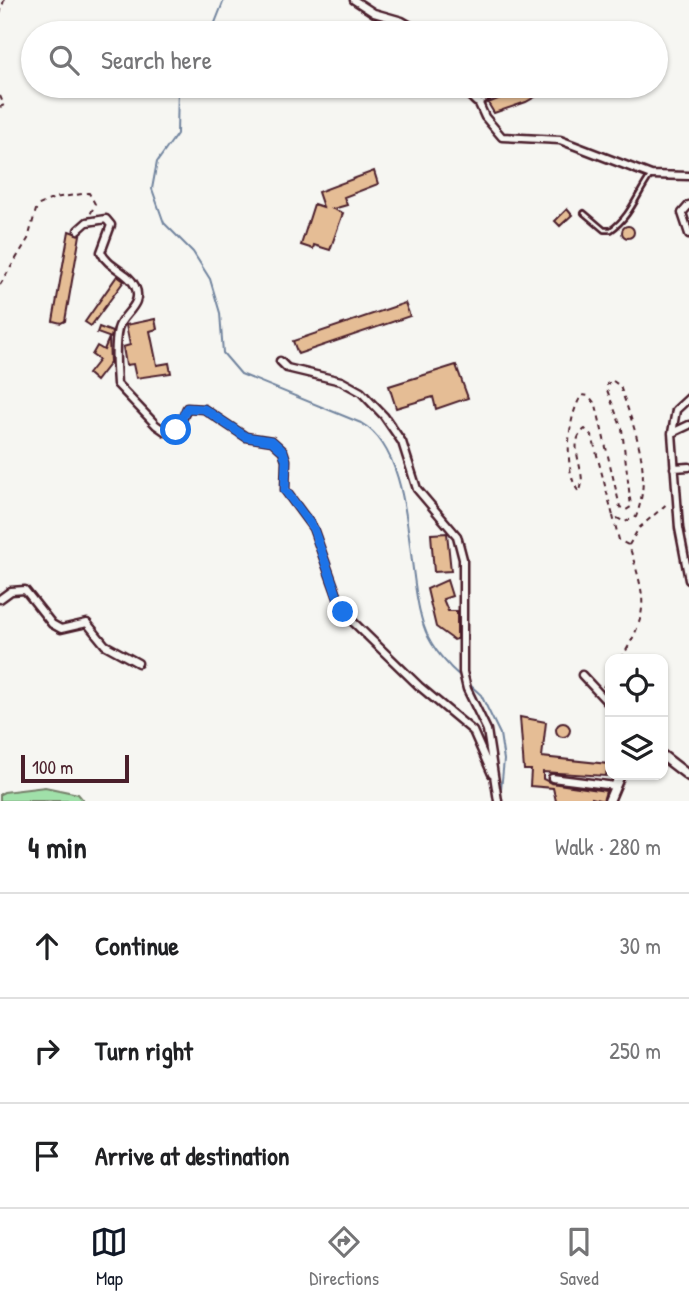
<!DOCTYPE html>
<html lang="en">
<head>
<meta charset="utf-8">
<style>
  :root { --surface:#fff; --page:#f2f2f2; --text:#202124; --muted:#757577; --line:#e0e0e0; --accent:#111827 }
  body { margin:0; font-family:"Patrick Hand",sans-serif; background:var(--page); color:var(--text) }
  .controls { position:absolute; right:21px; bottom:21px; display:grid; overflow:hidden; border-radius:14px; box-shadow:0 2px 5px #0004 }
  .controls button { width:63px; height:63px; display:grid; place-items:center; padding:0; border:0; border-bottom:2px solid var(--line); background:var(--surface); color:var(--text); font:35px sans-serif }
  .scale { position:absolute; left:21px; bottom:18px; width:108px; box-sizing:border-box; padding-left:7px; border:4px solid #4a1f2b; border-top:0; font-size:19px; line-height:24px; white-space:nowrap; color:#4a1f2b; -webkit-text-stroke:5px #f6f6f2; paint-order:stroke }
  .stop { position:absolute; width:21px; height:21px; margin:-16px; border:5px solid #1a73e8; border-radius:50%; background:#fff }
  .stop.end { background:#1a73e8; border-color:#fff; box-shadow:0 2px 7px #0008 }
  .list { margin:0; padding:0; list-style:none }
  h2 { display:flex; justify-content:space-between; align-items:center; height:91px; margin:0; padding:0 28px; font-size:30px }
  h2 small { font-size:23px; font-weight:400; color:var(--muted) }
  .list li { display:grid; grid-template-columns:46px 1fr auto; gap:21px; align-items:center; box-sizing:border-box; height:105px; padding:0 28px; border-top:2px solid var(--line) }
  .list b { display:block; font-size:26px; white-space:nowrap }
  .list em { font-size:23px; font-style:normal; color:var(--muted) }
  .icon { flex:none; width:38px; height:38px; fill:none; stroke:currentColor; stroke-width:2; stroke-linecap:round; stroke-linejoin:round }
  .map { position:relative; flex:none; width:689px; height:801px; overflow:hidden }
  .search { position:absolute; background:var(--surface); box-shadow:0 2px 5px #0004; left:21px; right:21px; top:21px; height:77px; display:flex; align-items:center; gap:18px; box-sizing:border-box; padding:0 24px; border-radius:38px; color:var(--muted); font-size:26px }
  .sheet { height:406px; background:var(--surface) }
  nav { display:flex; justify-content:space-around; align-items:center; box-sizing:border-box; height:98px; border-top:2px solid var(--line); background:var(--surface); font-size:19px; color:var(--muted) }
  nav a { display:grid; justify-items:center; gap:4px }
  nav .on { color:var(--accent) }
  .map>svg:first-child { display:block }
</style>
</head>
<body>
<div class="map">
<svg width="689" height="801" viewBox="0 0 689 801">
  <rect width="100%" height="100%" fill="#f6f6f2"/>
  <filter id="ink" filterUnits="userSpaceOnUse"><feTurbulence type="fractalNoise" baseFrequency=".0143" numOctaves="2"/><feDisplacementMap in="SourceGraphic" scale="14" xChannelSelector="R" yChannelSelector="G"/><feConvolveMatrix kernelMatrix="1 2 1 2 8 2 1 2 1" color-interpolation-filters="sRGB"/></filter>
  <g filter="url(#ink)">
    <path fill="#a0e0a9" stroke="#75806a" stroke-width="2" d="M 45,787 L 78,794 L 84,801 L 0,801 L 0,794 L 4,792 Z"/>
    <g fill="none" stroke-linecap="round" stroke-linejoin="round">
      <path stroke="#71849e" stroke-width="2" d="M 211,33 L 224,0
        M 178,86 L 177,134 L 157,162 L 152,189 L 164,223 L 193,252 L 210,279 L 220,313 L 223,353 L 241,374 L 361,423 C 418,455 404,579 426,632 C 432,648 449,667 462,678
        M 469,684 L 481,695 L 500,734 L 504,760 L 500,800"/>
    </g>
    <path fill="#e5bd95" stroke="#4a1f2b" stroke-width="2" d="M 530,86 L 545,86 L 547,90 L 526,102 L 494,113 L 488,103 Z
      M 374,171 L 378,184 L 344,197 L 347,205 L 333,209 L 343,213 L 330,250 L 314,245 L 313,249 L 301,245 L 314,204 L 323,207 L 318,192 Z
      M 567,209 L 572,215 L 560,226 L 555,221 Z
      M622 232a6 6 0 1 1 12 0a6 6 0 1 1-12 0Z
      M 69,231 L 80,235 L 65,321 L 61,323 L 53,321 Z
      M 117,276 L 124,281 L 91,326 L 85,322 Z
      M 405,303 L 410,316 L 298,354 L 293,341 Z
      M 155,319 L 157,329 L 150,331 L 157,365 L 169,363 L 171,373 L 136,378 L 133,364 L 126,365 L 123,347 L 130,345 L 126,325 Z
      M 99,327 L 112,332 L 111,338 L 97,333 Z
      M 109,338 L 110,363 L 96,381 L 88,374 L 99,360 L 92,355 L 97,346 L 104,350 Z
      M 456,365 L 468,398 L 436,409 L 433,397 L 396,408 L 389,386 Z
      M 447,533 L 451,571 L 434,572 L 431,534 Z
      M 447,580 L 452,596 L 443,599 L 448,611 L 457,611 L 457,639 L 454,640 L 436,627 L 427,589 Z
      M 520,717 L 546,722 L 542,757 L 608,764 L 606,776 L 543,772 L 543,779 L 551,783 L 606,791 L 603,801 L 592,798 L 592,801 L 556,801 L 553,788 L 530,786 L 531,770 L 524,770 Z
      M556 730a7 7 0 1 1 14 0a7 7 0 1 1-14 0Z"/>
    <g fill="none" stroke-linecap="round" stroke-linejoin="round">
      <g stroke="#4a1f2b" stroke-width="8">
        <path id="lane" d="M 481,103 L 504,86
          M 584,213 L 604,230 L 611,230 C 631,216 637,194 651,175"/>
      </g>
      <g stroke="#4a1f2b" stroke-width="11">
        <path id="street" d="M 354,0 L 374,13 L 402,21 L 423,33
          M 460,86 L 476,102
          M 471,86 L 485,117 L 502,137 L 560,140 L 651,175 L 689,176
          M 689,205 L 682,213 L 689,234
          M 78,230 L 87,222 L 106,219 L 111,225 L 101,252 C 108,268 128,271 135,286 C 144,306 122,313 118,329 C 114,346 116,367 117,384 L 156,425 L 166,432 L 179,427 L 187,408 L 204,409 L 246,437 L 272,441 L 283,451 L 286,460 L 285,490 L 313,528 L 343,612 L 419,686 L 473,731 L 492,774
          M 280,361 L 287,368 L 341,381 L 361,392 L 384,416 L 402,442 L 417,489 L 457,536 L 463,559 L 463,672 L 467,689 L 487,730 L 498,801
          M 689,398 L 676,410 L 672,433 L 679,528 L 689,580
          M 672,433 L 689,425
          M 674,468 L 689,467
          M 0,599 L 11,591 L 25,590 L 52,624 L 61,629 L 87,623 L 105,645 L 138,663
          M 582,675 L 610,705
          M 552,778 L 615,786"/>
      </g>
      <g stroke="#4a1f2b" stroke-width="13">
        <path id="secondary" d="M 663,756 L 689,776
          M 609,801 L 620,775"/>
      </g>
      <path stroke="#4a1f2b" stroke-width="2" stroke-dasharray="5 5" stroke-linecap="butt" d="M 0,14 L 4,0
        M 0,96 L 4,105 L 0,107
        M 0,285 L 28,239 L 37,206 L 54,198 L 89,193 L 95,204 L 90,215
        M 613,381 L 620,386 C 635,431 653,471 636,517 L 625,522 L 613,516 L 592,436 L 585,429 C 564,445 590,474 579,492 C 563,473 567,415 582,395 L 589,396 L 596,405 L 620,507 L 626,510 L 631,507 L 622,429 L 607,390 L 607,384 Z
        M 613,516 L 619,540 L 628,545
        M 621,659 C 651,610 645,598 629,545 L 639,528 L 669,502
        M 603,687 L 610,676"/>
      <use href="#lane" stroke="#f6f6f2" stroke-width="2.5"/>
      <use href="#street" stroke="#f6f6f2" stroke-width="6"/>
      <use href="#secondary" stroke="#f6f6f2" stroke-width="8"/>
    </g>
  </g>
  <g fill="none" stroke-linecap="round" stroke-linejoin="round" filter="url(#ink)">
    <path stroke="#1a73e8" stroke-width="9" d="M 176,430 L 187,408 L 204,409 L 246,437 L 272,441 L 283,451 L 286,460 L 285,490 L 313,528 L 343,612"/>
  </g>
</svg>
<div class="controls">
<button><svg class="icon" aria-label="locate" viewBox="0 0 24 24"><circle cx="12" cy="12" r="6"/><path d="M12 2v4M12 18v4M2 12h4M18 12h4"/></svg></button>
<button><svg class="icon" aria-label="layers" viewBox="0 0 24 24"><path d="M12 4l9 5-9 5-9-5zM3 14l9 5 9-5"/></svg></button>
</div>
<div class="scale">100 m</div>
<div class="stop" style="left:176px;top:430px"></div>
<div class="stop end" style="left:343px;top:612px"></div>
<div class="search"><svg class="icon" aria-label="search" viewBox="0 0 24 24"><circle cx="10" cy="10" r="6"/><path d="M15 15l6 6"/></svg>Search here</div>
</div>
<section class="sheet">
<h2>4 min<small>Walk · 280 m</small></h2>
<ul class="list">
<li><svg class="icon" aria-label="ahead" viewBox="0 0 24 24"><path d="M12 20V5M6 11l6-6 6 6"/></svg><div><b>Continue</b></div><em>30 m</em></li>
<li><svg class="icon" aria-label="right" viewBox="0 0 24 24"><path d="M7 20v-9h11M14 6l5 5-5 5"/></svg><div><b>Turn right</b></div><em>250 m</em></li>
<li><svg class="icon" aria-label="arrive" viewBox="0 0 24 24"><path d="M6 21V4h12l-3 4 3 4H6"/></svg><div><b>Arrive at destination</b></div></li>
</ul>
</section>
<nav>
<a class="on"><svg class="icon" aria-label="map" viewBox="0 0 24 24"><path d="M3 6l6-2 6 2 6-2v14l-6 2-6-2-6 2zM9 4v14M15 6v14"/></svg>Map</a>
<a><svg class="icon" aria-label="directions" viewBox="0 0 24 24"><path d="M12 3l9 9-9 9-9-9zM9 14v-3h6M13 9l2 2-2 2"/></svg>Directions</a>
<a><svg class="icon" aria-label="saved" viewBox="0 0 24 24"><path d="M7 4h10v16l-5-4-5 4z"/></svg>Saved</a>
</nav>
</body>
</html>
